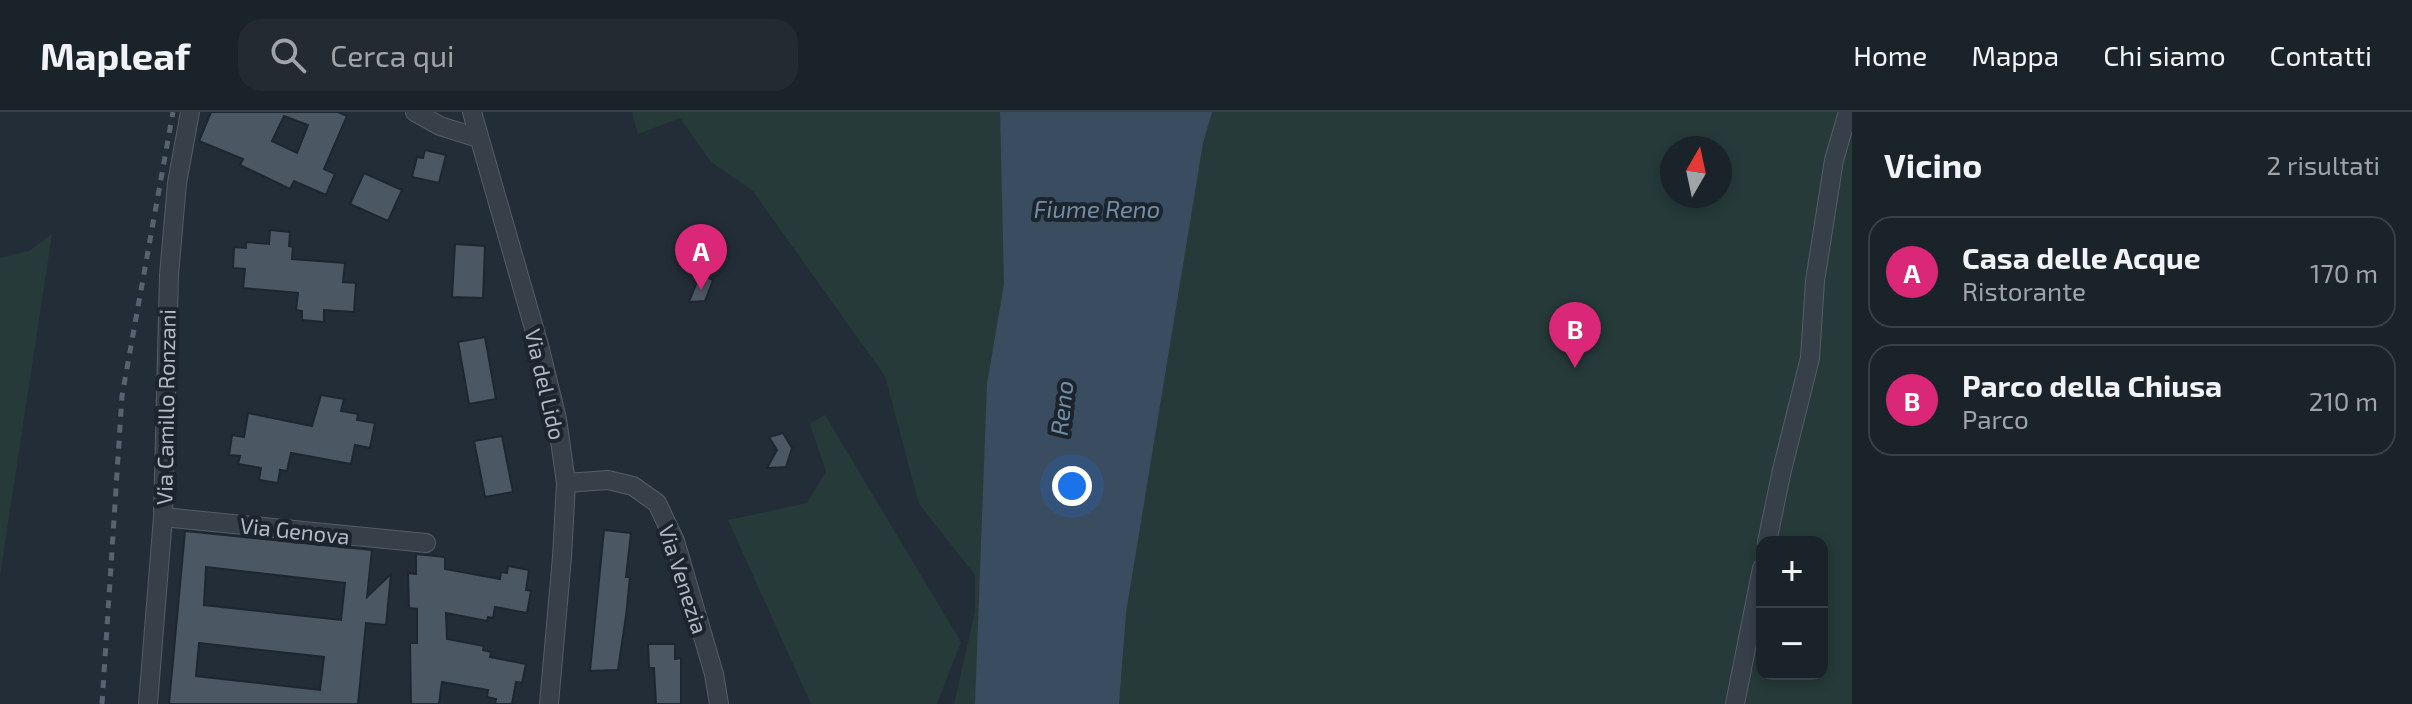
<!DOCTYPE html>
<html lang="it">
<head>
<meta charset="utf-8">
<style>
  :root { --surface:#1a222a; --page:#232a32; --text:#f1f3f6; --muted:#9fa4a8; --line:#383f47; --accent:#db2777 }
  body { margin:0; font-family:"Exo 2",sans-serif; background:var(--page); color:var(--text) }
  .controls { position:absolute; right:24px; bottom:24px; display:grid; overflow:hidden; border-radius:16px; box-shadow:0 4px 12px #0003 }
  .controls button { width:72px; height:72px; display:grid; place-items:center; padding:0; border:0; border-bottom:2px solid var(--line); background:var(--surface); color:var(--text); font:40px sans-serif }
  .compass { position:absolute; left:1660px; top:24px; width:72px; height:72px; border-radius:50%; background:var(--surface); box-shadow:0 4px 12px #0003; rotate:9deg }
  .you { position:absolute; left:1072px; top:374px; width:28px; height:28px; margin:-20px; border:6px solid #fff; border-radius:50%; background:#1a73e8; box-shadow:0 0 0 12px #1a73e833 }
  .badge { display:grid; place-items:center; width:52px; height:52px; border-radius:50%; background:var(--accent); color:#fff; font-size:26px; font-weight:700 }
  .pin { position:absolute; translate:-50% -66px; filter:drop-shadow(0 2px 4px #0008) }
  .pin::after { content:''; position:absolute; top:42px; width:28px; height:24px; background:inherit; clip-path:polygon(0 0,100% 0,50% 100%) }
  .list { margin:0; padding:0; list-style:none }
  h2 { display:flex; justify-content:space-between; align-items:center; height:104px; margin:0; padding:0 32px; font-size:34px }
  h2 small { font-size:26px; font-weight:400; color:var(--muted) }
  .list li { display:grid; grid-template-columns:52px 1fr auto; gap:24px; align-items:center; box-sizing:border-box; height:112px; margin:0 16px 16px; padding:0 16px; border:2px solid var(--line); border-radius:24px }
  .list b { display:block; font-size:30px; white-space:nowrap }
  .list p { margin:0; font-size:26px; white-space:nowrap; color:var(--muted) }
  .list em { font-size:26px; font-style:normal; color:var(--muted) }
  .icon { flex:none; width:44px; height:44px; fill:none; stroke:currentColor; stroke-width:2; stroke-linecap:round; stroke-linejoin:round }
  .map { position:relative; flex:none; width:1852px; height:592px; overflow:hidden }
  header { display:flex; align-items:center; gap:48px; box-sizing:border-box; height:112px; padding:0 40px; background:var(--surface); border-bottom:2px solid var(--line) }
  header strong { font-size:38px }
  nav { display:flex; gap:44px; margin-inline-start:auto; font-size:28px }
  .search { width:560px; height:72px; background:var(--page); display:flex; align-items:center; gap:20px; box-sizing:border-box; padding:0 28px; border-radius:24px; color:var(--muted); font-size:30px }
  main { display:flex }
  aside { flex:1; background:var(--surface) }
  .map>svg:first-child { display:block }
</style>
</head>
<body>
<header>
<strong>Mapleaf</strong>
<div class="search"><svg class="icon" aria-label="search" viewBox="0 0 24 24"><circle cx="10" cy="10" r="6"/><path d="M15 15l6 6"/></svg>Cerca qui</div>
<nav><a>Home</a><a>Mappa</a><a>Chi siamo</a><a>Contatti</a></nav>
</header>
<main>
<div class="map">
<svg width="1852" height="592" viewBox="0 0 1852 592">
  <rect width="100%" height="100%" fill="#232d38"/>
  <path fill="#263a3a" fill-rule="evenodd" d="M 632,0 L 1852,0 L 1852,592 L 954,592 L 975,500 L 975,463 L 919,392 L 885,264 L 752,78 L 711,50 L 680,6 L 638,22 ZM 1672,36 L 1720,36 L 1720,84 L 1672,84 ZM 1762,430 L 1822,430 L 1822,562 L 1762,562 Z
    M 52,122 L 0,464 L 0,146 L 29,139 Z
    M 825,303 L 961,530 L 937,592 L 811,592 L 728,408 L 807,391 L 826,359 L 810,312 Z"/>
  <path fill="#3a4c60" d="M 1000,0 L 1212,0 L 1203,31 L 1126,501 L 1119,592 L 975,592 L 987,272 L 1004,172 Z"/>
  <path fill="#4c5764" stroke="#1e2630" stroke-width="2" fill-rule="evenodd" d="M 211,0 L 338,0 L 347,4 L 324,57 L 335,62 L 326,83 L 294,69 L 290,77 L 240,53 L 243,47 L 199,29 ZM 284,4 L 308,13 L 297,41 L 272,29 Z
    M 425,38 L 446,43 L 439,71 L 412,65 L 417,45 L 423,46 Z
    M 364,61 L 402,78 L 388,109 L 350,92 Z
    M 270,118 L 290,120 L 289,134 L 293,135 L 292,147 L 345,151 L 343,170 L 356,171 L 354,200 L 324,198 L 324,210 L 302,208 L 302,199 L 296,198 L 298,181 L 243,176 L 245,157 L 233,156 L 234,135 L 246,136 L 246,130 L 269,132 Z
    M 455,132 L 485,134 L 483,186 L 452,185 Z
    M 700,162 L 713,168 L 705,189 L 689,190 Z
    M 485,225 L 496,287 L 469,292 L 458,230 Z
    M 321,283 L 344,287 L 341,299 L 358,302 L 357,308 L 375,311 L 370,336 L 355,333 L 351,352 L 291,341 L 287,359 L 280,358 L 278,371 L 259,368 L 261,356 L 238,352 L 240,344 L 229,343 L 232,323 L 244,325 L 248,301 L 312,314 Z
    M 783,321 L 792,336 L 786,355 L 767,356 L 777,338 L 769,325 Z
    M 502,324 L 513,380 L 485,385 L 474,329 Z
    M 604,418 L 631,421 L 626,465 L 630,465 L 626,504 L 618,558 L 590,559 Z
    M 185,419 L 372,438 L 367,485 L 391,462 L 386,513 L 366,511 L 358,592 L 169,592 ZM 206,455 L 345,471 L 341,508 L 204,493 ZM 199,531 L 324,545 L 320,578 L 196,564 Z
    M 416,442 L 445,445 L 445,457 L 500,467 L 501,460 L 507,461 L 508,454 L 529,458 L 526,478 L 531,479 L 527,501 L 495,495 L 493,506 L 488,505 L 487,509 L 446,501 L 447,527 L 484,534 L 483,538 L 491,540 L 490,545 L 526,552 L 522,571 L 516,570 L 512,592 L 495,592 L 496,587 L 487,585 L 488,578 L 442,570 L 439,592 L 411,592 L 410,531 L 417,531 L 417,497 L 409,496 L 408,461 L 416,462 Z
    M 648,532 L 675,532 L 675,547 L 681,546 L 681,592 L 656,592 L 654,556 L 649,556 Z"/>
  <g fill="none" stroke-linecap="round" stroke-linejoin="round">
    <g stroke="#555d67" stroke-width="20">
      <path id="street" d="M 415,0 L 440,14 L 478,26
        M 472,0 L 540,237 L 557,307 L 566,371 L 562,445 L 549,592
        M 566,371 L 608,368 L 633,374 L 657,391 L 675,429 L 714,562 L 719,592
        M 163,405 L 426,431
        M 1767,430 L 1782,358 L 1810,246 L 1815,169 L 1834,48 L 1848,0
        M 148,592 L 163,405 L 169,163 L 177,71 L 190,0
        M 1735,592 L 1762,456"/>
    </g>
    <use href="#street" stroke="#373f49" stroke-width="18"/>
    <path stroke="#596370" stroke-width="5" stroke-dasharray="8 8" stroke-linecap="butt" d="M 102,592 L 122,284 L 173,0"/>
  </g>
  <g text-anchor="middle" dominant-baseline="central" stroke-width="8" stroke-linejoin="round" paint-order="stroke">
    <g font-size="22" fill="#b2bac5" stroke="#1c242d">
      <text transform="translate(546 272) rotate(77)">Via del Lido</text>
      <text transform="translate(165 295) rotate(-89)">Via Camillo Ronzani</text>
      <text transform="translate(295 418) rotate(6)">Via Genova</text>
      <text transform="translate(684 467) rotate(72)">Via Venezia</text>
    </g>
    <g font-size="24" font-style="italic" fill="#748ca6" stroke="#1c242d">
      <text x="1097" y="96">Fiume Reno</text>
      <text transform="translate(1061 296) rotate(-84)">Reno</text>
    </g>
  </g>
</svg>
<div class="controls">
<button>+</button>
<button>−</button>
</div>
<svg class="compass" viewBox="-18 -18 36 36"><path d="M0-13l5 13h-10z" fill="#e53935"/><path d="M0 13l5-13h-10z" fill="#9fa4a8"/></svg>
<div class="you"></div>
<div class="pin badge" style="left:701px;top:178px">A</div>
<div class="pin badge" style="left:1575px;top:256px">B</div>
</div>
<aside>
<h2>Vicino<small>2 risultati</small></h2>
<ul class="list">
<li><span class="badge">A</span><div><b>Casa delle Acque</b><p>Ristorante</p></div><em>170 m</em></li>
<li><span class="badge">B</span><div><b>Parco della Chiusa</b><p>Parco</p></div><em>210 m</em></li>
</ul>
</aside>
</main>
</body>
</html>
